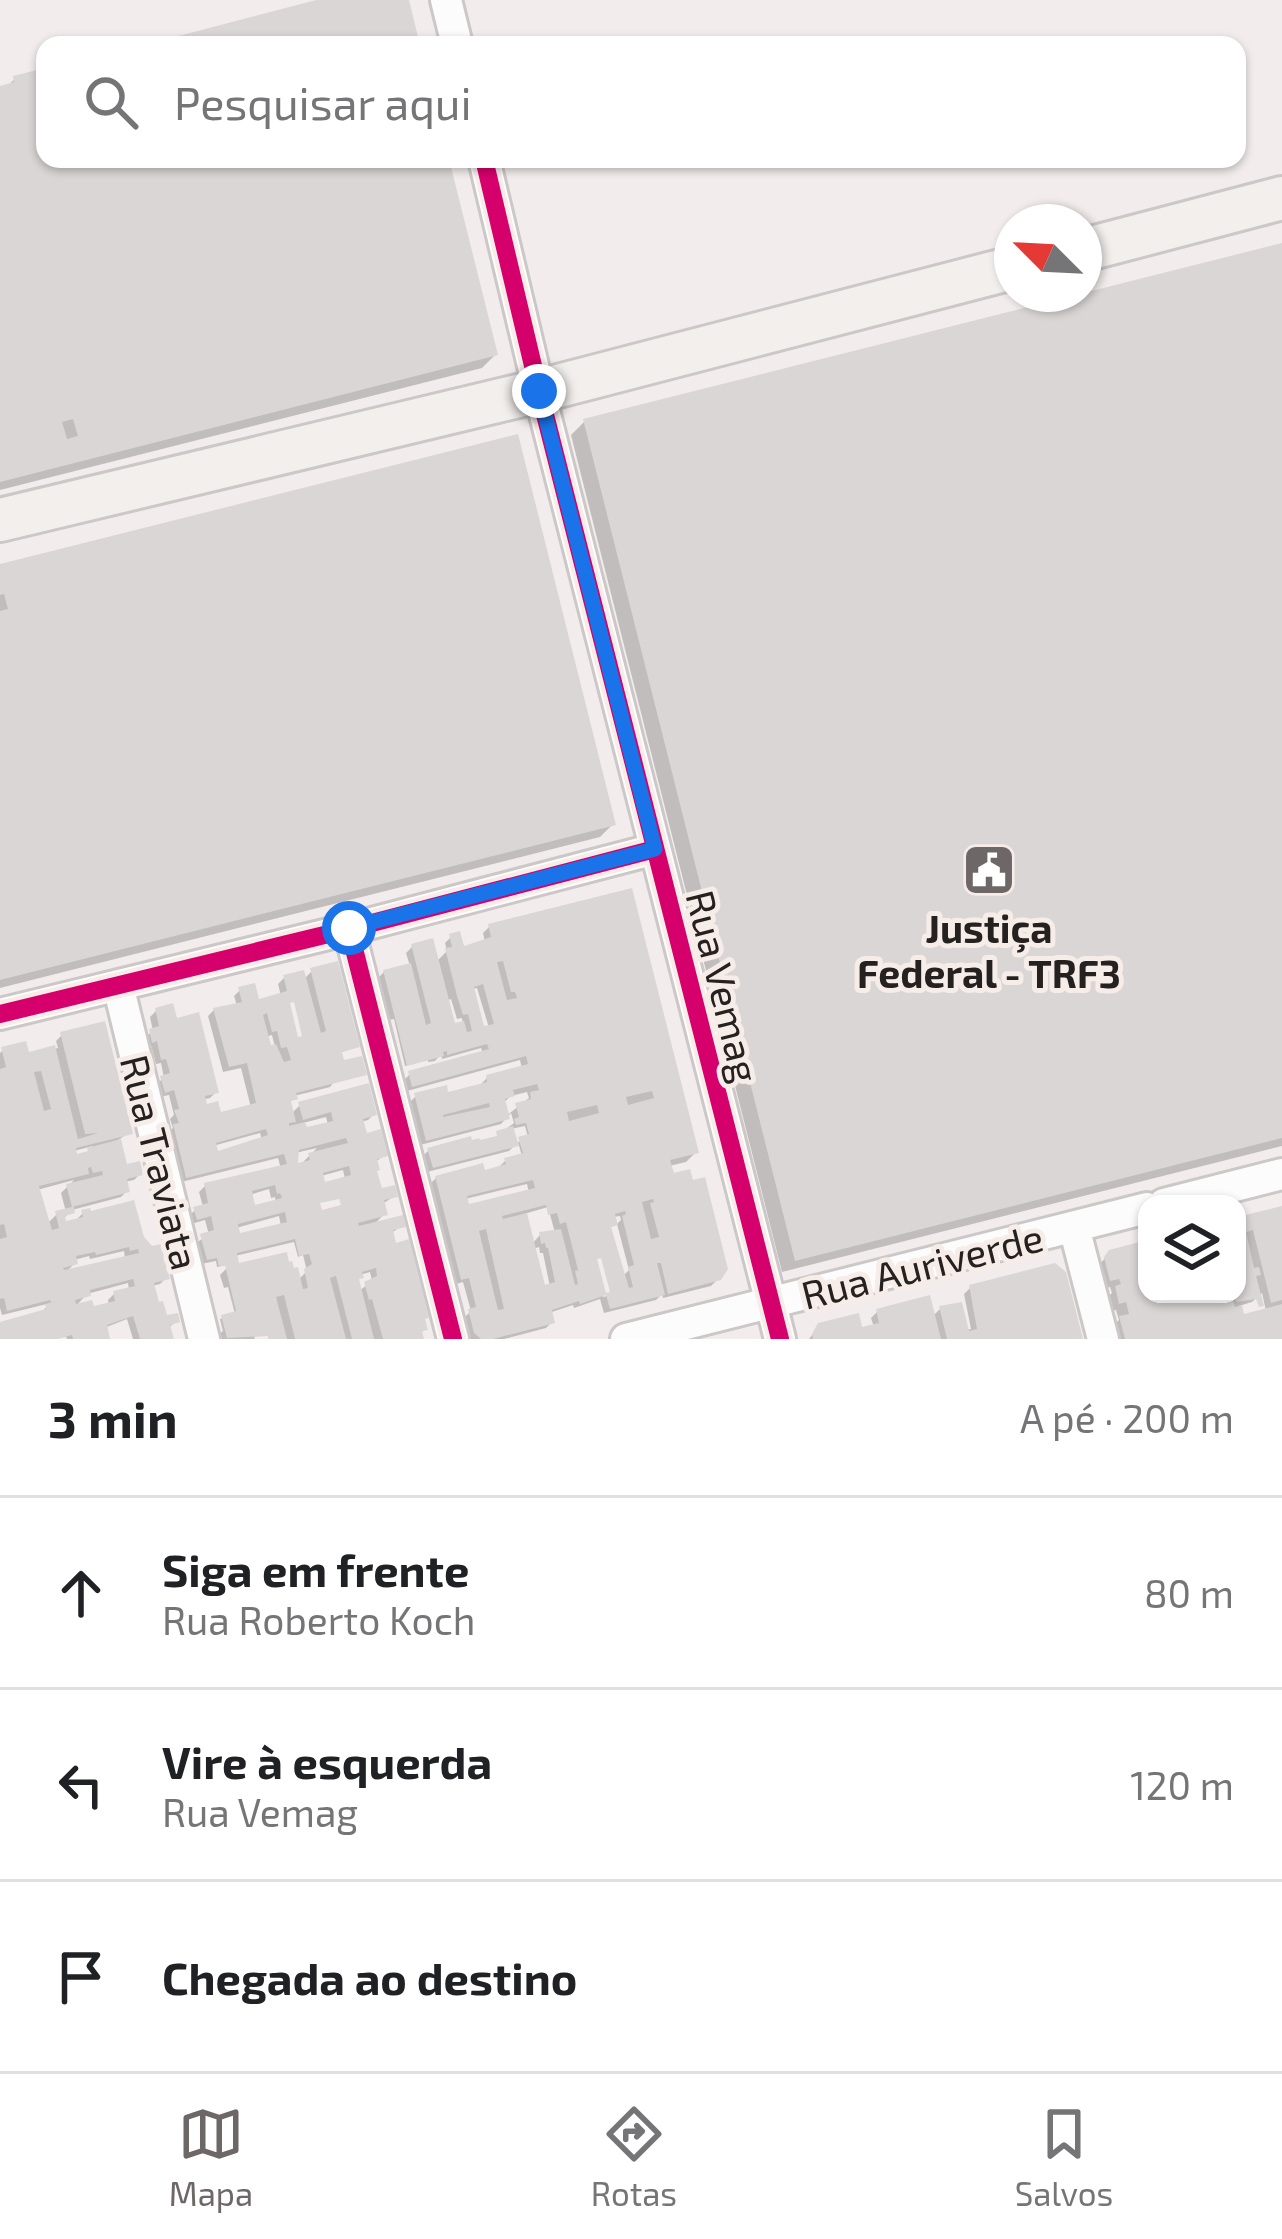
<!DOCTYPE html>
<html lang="pt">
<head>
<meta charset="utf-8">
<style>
  :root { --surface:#fff; --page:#f6f6f6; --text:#202124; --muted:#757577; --line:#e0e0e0; --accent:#6d6867 }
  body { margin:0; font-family:"Exo 2",sans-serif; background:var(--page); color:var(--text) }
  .controls { position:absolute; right:36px; bottom:36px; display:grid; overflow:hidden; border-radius:24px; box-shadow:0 3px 9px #0004 }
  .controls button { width:108px; height:108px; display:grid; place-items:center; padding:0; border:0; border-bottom:3px solid var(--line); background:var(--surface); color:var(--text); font:60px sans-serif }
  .compass { position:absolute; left:994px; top:204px; width:108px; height:108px; border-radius:50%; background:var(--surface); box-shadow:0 3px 9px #0004; rotate:294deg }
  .stop { position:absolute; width:36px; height:36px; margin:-27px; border:9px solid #1a73e8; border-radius:50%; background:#fff }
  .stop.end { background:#1a73e8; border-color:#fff; box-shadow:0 3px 12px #0008 }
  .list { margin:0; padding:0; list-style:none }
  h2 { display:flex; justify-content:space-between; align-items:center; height:156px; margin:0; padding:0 48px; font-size:51px }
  h2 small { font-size:39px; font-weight:400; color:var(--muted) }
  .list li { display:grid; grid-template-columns:78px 1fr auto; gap:36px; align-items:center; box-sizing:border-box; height:192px; padding:0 48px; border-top:3px solid var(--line) }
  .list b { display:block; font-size:45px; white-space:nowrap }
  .list p { margin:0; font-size:39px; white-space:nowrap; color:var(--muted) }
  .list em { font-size:39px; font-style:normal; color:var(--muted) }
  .icon { flex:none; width:66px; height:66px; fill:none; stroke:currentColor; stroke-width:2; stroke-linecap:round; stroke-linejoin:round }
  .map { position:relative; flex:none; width:1282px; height:1339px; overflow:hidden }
  .search { position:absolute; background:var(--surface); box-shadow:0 3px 9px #0004; left:36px; right:36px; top:36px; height:132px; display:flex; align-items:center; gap:30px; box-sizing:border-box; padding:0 42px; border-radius:24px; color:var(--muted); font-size:45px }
  .sheet { height:732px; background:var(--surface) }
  nav { display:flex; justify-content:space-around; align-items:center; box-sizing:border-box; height:168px; border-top:3px solid var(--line); background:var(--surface); font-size:33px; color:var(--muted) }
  nav a { display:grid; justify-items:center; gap:6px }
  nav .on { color:var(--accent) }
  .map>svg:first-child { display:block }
</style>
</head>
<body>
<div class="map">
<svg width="1282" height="1339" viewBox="0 0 1282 1339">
  <rect width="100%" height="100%" fill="#f2edec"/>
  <path fill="#0003" fill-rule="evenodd" d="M 45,71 L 45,159 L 446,159 L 495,355 L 482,368 L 0,490 L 0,89 L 6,87 L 15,79 Z
    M 1282,246 L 1282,1146 L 782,1272 L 571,435 L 584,422 Z
    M 0,567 L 613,824 L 600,837 L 0,988 Z
    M 630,892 L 696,1152 L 686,1162 L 669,1166 L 718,1279 L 711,1286 L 663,1298 L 662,1294 L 656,1300 L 604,1313 L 600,1299 L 574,1308 L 573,1305 L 549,1313 L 552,1322 L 546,1328 L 504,1339 L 469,1339 L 464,1318 L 471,1311 L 463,1282 L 456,1284 L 430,1184 L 436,1178 L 482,1173 L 500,1166 L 506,1160 L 522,1156 L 518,1142 L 509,1151 L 427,1172 L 423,1156 L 429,1150 L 490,1141 L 514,1123 L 511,1113 L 501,1124 L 420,1145 L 416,1127 L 411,1128 L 406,1106 L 416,1096 L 446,1095 L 478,1087 L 487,1078 L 522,1069 L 520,1060 L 407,1091 L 404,1080 L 410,1074 L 483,1054 L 481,1048 L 442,1059 L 441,1054 L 435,1061 L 428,1062 L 428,1060 L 405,1066 L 394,1019 L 389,1020 L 378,978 L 384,972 L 410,966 L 406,953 L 412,947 L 436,962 L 447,951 L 445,943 L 451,937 L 462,950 L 485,942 L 483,933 L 489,927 ZM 477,988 L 489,1028 L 481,1029 L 472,989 ZM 451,999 L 457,1019 L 462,1018 L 463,1024 L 441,1024 L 446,1001 ZM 527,1092 L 529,1098 L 506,1116 L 503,1103 L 511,1096 ZM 525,1126 L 528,1137 L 515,1144 L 511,1129 ZM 527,1184 L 529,1193 L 467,1207 L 465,1199 ZM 548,1207 L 555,1233 L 540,1235 L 532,1244 L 524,1214 ZM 620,1216 L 621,1220 L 617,1224 L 629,1270 L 622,1277 L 609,1230 L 614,1224 L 613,1217 ZM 539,1247 L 540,1253 L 543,1253 L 550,1287 L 543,1288 L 533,1249 ZM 603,1254 L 614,1294 L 603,1297 L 594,1257 Z
    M 336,965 L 357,1047 L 339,1053 L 340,1057 L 342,1064 L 360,1059 L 364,1074 L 333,1083 L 330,1087 L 294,1096 L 288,1102 L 291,1114 L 300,1105 L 367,1087 L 374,1114 L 368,1120 L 361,1122 L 364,1137 L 379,1133 L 385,1155 L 375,1162 L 377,1169 L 374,1171 L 380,1191 L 393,1188 L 395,1196 L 382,1204 L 384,1214 L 373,1226 L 400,1218 L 402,1226 L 391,1233 L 394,1246 L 407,1243 L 425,1317 L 422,1320 L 425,1329 L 420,1334 L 420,1339 L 271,1339 L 270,1333 L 254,1337 L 255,1339 L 220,1339 L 219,1334 L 223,1331 L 220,1319 L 235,1314 L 228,1287 L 224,1288 L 220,1275 L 231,1264 L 217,1267 L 216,1261 L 201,1264 L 196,1243 L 209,1235 L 205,1220 L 191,1224 L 189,1216 L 195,1210 L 203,1207 L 199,1192 L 205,1186 L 281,1169 L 278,1158 L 181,1182 L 168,1133 L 173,1128 L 170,1119 L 174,1115 L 169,1095 L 159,1097 L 156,1084 L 164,1078 L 161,1063 L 156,1064 L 151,1045 L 146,1047 L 144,1038 L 153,1031 L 150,1017 L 156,1011 L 171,1007 L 174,1021 L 197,1015 L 216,1092 L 210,1098 L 202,1100 L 204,1108 L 216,1105 L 219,1116 L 251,1108 L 241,1068 L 223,1072 L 208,1016 L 214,1010 L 237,1006 L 234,996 L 240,990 L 253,986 L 257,1002 L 281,996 L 278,984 L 284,978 L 302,974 L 303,980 L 312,971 ZM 296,999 L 306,1038 L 296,1040 L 286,1001 ZM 272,1035 L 275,1047 L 268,1049 L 265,1037 ZM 251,1036 L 260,1064 L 250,1065 L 243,1038 ZM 326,1117 L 328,1125 L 305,1130 L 303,1123 ZM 260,1133 L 262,1140 L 216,1155 L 213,1146 ZM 317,1148 L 303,1162 L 304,1165 L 295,1167 L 295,1153 ZM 343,1170 L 345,1179 L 323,1185 L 321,1176 ZM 269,1189 L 271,1198 L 275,1197 L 276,1203 L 253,1209 L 249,1195 ZM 341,1195 L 344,1208 L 320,1214 L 317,1201 ZM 279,1216 L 281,1226 L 237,1237 L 236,1228 ZM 294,1242 L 298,1257 L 303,1255 L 307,1271 L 298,1280 L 296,1271 L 292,1272 L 290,1264 L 287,1265 L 284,1256 L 228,1268 L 236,1261 L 235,1256 ZM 370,1272 L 372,1281 L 359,1291 L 357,1282 L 360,1275 ZM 319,1315 L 323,1335 L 313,1338 L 308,1318 Z
    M 62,1035 L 129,1133 L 118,1140 L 125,1168 L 140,1174 L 134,1180 L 124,1182 L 127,1191 L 121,1197 L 72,1210 L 63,1219 L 63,1225 L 77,1219 L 87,1209 L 142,1238 L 166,1278 L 160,1284 L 152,1286 L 165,1319 L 177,1321 L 168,1328 L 171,1339 L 133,1339 L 127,1319 L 104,1328 L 107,1339 L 67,1339 L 66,1337 L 0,1339 L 0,1326 L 39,1314 L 51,1303 L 2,1315 L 0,1308 L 0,1053 L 3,1050 L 27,1056 L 58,1048 L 56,1041 ZM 93,1146 L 85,1155 L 79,1164 L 74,1151 ZM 74,1180 L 61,1193 L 66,1212 L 57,1214 L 47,1224 L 37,1190 ZM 124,1251 L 125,1259 L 65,1273 L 75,1263 L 74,1260 L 89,1256 L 90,1259 ZM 128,1283 L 129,1290 L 114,1294 L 108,1300 L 109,1305 L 91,1310 L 75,1307 L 87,1294 Z
    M 1282,1209 L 1282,1339 L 1113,1339 L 1111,1328 L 1119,1320 L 1116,1310 L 1110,1311 L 1106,1298 L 1112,1293 L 1110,1287 L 1101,1289 L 1096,1269 L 1110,1252 L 1147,1243 L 1147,1294 L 1237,1294 L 1237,1238 L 1240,1237 L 1237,1220 ZM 1262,1293 L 1266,1311 L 1242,1317 L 1239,1306 L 1252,1302 Z
    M 1063,1273 L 1080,1339 L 809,1339 L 819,1326 L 860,1331 L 874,1327 L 871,1318 L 877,1312 L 933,1316 L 941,1308 L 966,1330 L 971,1329 L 964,1294 L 970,1288 Z"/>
  <path fill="#dad6d5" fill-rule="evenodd" d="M 316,0 L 409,0 L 420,45 L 144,45 Z
    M 45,68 L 45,159 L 449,159 L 498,355 L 0,482 L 0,86 L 14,82 L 13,76 ZM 73,419 L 78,436 L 67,439 L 62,422 Z
    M 1282,243 L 1282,1138 L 795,1261 L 583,419 Z
    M 518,434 L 616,825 L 0,980 L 0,611 L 8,609 L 4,594 L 0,595 L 0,564 Z
    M 632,888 L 699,1153 L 670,1160 L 674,1173 L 690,1169 L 693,1180 L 705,1177 L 728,1269 L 721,1280 L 668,1294 L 661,1263 L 657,1263 L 665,1295 L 610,1309 L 606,1295 L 580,1304 L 579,1301 L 552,1310 L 555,1323 L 493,1339 L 481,1339 L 474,1333 L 468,1309 L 476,1307 L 469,1278 L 461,1280 L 435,1176 L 483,1163 L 485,1170 L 506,1164 L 504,1158 L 523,1153 L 518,1137 L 529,1134 L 526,1123 L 516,1125 L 514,1119 L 519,1117 L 515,1103 L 531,1099 L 530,1092 L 539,1090 L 537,1084 L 513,1090 L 515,1096 L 505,1099 L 510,1119 L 426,1141 L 414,1093 L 447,1085 L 448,1092 L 487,1082 L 486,1075 L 528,1064 L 526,1056 L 412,1087 L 408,1071 L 489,1049 L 487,1044 L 447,1055 L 447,1051 L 443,1052 L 444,1056 L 407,1066 L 383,970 L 411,963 L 426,1025 L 431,1023 L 411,944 L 433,938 L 455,1023 L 464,1021 L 467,1032 L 472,1031 L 468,1014 L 463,1015 L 457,996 L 445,948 L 452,947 L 449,934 L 460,931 L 464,946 L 491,937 L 488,924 ZM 503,961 L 511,992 L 515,992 L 517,998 L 507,1000 L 497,962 ZM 483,984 L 494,1024 L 484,1026 L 474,987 ZM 652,1091 L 654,1098 L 628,1105 L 626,1097 ZM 489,1103 L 490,1107 L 443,1117 L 443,1115 ZM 597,1105 L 599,1113 L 569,1121 L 567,1112 ZM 533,1180 L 535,1188 L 469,1204 L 467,1196 ZM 653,1199 L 654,1202 L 650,1203 L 659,1237 L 651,1239 L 642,1202 ZM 546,1205 L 548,1215 L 557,1213 L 560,1224 L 566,1222 L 578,1270 L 575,1271 L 578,1284 L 575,1285 L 561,1229 L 539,1232 L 541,1244 L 545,1243 L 546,1248 L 548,1248 L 555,1282 L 545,1285 L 527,1213 L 503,1219 L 502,1216 ZM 625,1211 L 626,1214 L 622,1216 L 634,1265 L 628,1267 L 633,1287 L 629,1288 L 611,1227 L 618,1225 L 615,1214 ZM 486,1229 L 504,1309 L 498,1310 L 479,1231 ZM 601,1258 L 610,1292 L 606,1293 L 597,1259 Z
    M 338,961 L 360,1047 L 342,1052 L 344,1060 L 362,1056 L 367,1075 L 296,1093 L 298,1099 L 291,1101 L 296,1122 L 289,1123 L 289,1126 L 305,1122 L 307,1127 L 333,1121 L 331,1112 L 303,1120 L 298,1102 L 369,1083 L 377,1115 L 363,1119 L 367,1133 L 381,1129 L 388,1156 L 377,1159 L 380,1170 L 377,1171 L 382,1188 L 395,1185 L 398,1197 L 384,1200 L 388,1215 L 358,1223 L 359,1226 L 403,1215 L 406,1227 L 393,1230 L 396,1243 L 409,1239 L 429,1318 L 425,1319 L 428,1330 L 422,1331 L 424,1339 L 383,1339 L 372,1299 L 369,1300 L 364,1282 L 377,1276 L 376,1268 L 362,1272 L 364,1278 L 359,1279 L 374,1339 L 352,1339 L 336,1276 L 330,1278 L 346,1339 L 295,1339 L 284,1295 L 276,1297 L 287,1339 L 268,1339 L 268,1336 L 227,1338 L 221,1315 L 236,1311 L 225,1265 L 219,1267 L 217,1258 L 207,1260 L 200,1234 L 214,1230 L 211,1216 L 197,1220 L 193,1207 L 208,1203 L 204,1183 L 287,1164 L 284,1154 L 186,1178 L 173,1124 L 179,1123 L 174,1110 L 179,1109 L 174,1090 L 165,1093 L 160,1076 L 170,1073 L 166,1059 L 161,1060 L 157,1041 L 152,1043 L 149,1029 L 159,1026 L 155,1008 L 173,1003 L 177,1018 L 199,1012 L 219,1093 L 205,1096 L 207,1104 L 218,1101 L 221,1112 L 256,1103 L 247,1063 L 229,1067 L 213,1008 L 242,1002 L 238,987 L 255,983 L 259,999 L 287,991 L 283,975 L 304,970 L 321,1033 L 326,1031 L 310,968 ZM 294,1002 L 302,1036 L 298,1037 L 290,1003 ZM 267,1013 L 272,1032 L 277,1031 L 281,1048 L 287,1047 L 291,1060 L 284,1062 L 276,1044 L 271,1045 L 263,1015 ZM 266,1129 L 268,1135 L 218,1151 L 216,1143 ZM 346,1138 L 348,1143 L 308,1153 L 310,1160 L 298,1163 L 299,1150 ZM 349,1166 L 351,1175 L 325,1182 L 323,1173 ZM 275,1185 L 277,1194 L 280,1193 L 282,1198 L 255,1205 L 252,1191 ZM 339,1199 L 341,1205 L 322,1210 L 320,1203 ZM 285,1212 L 287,1222 L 240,1233 L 238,1224 ZM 295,1239 L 299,1256 L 309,1254 L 312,1264 L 304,1269 L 308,1288 L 303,1289 L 298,1267 L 294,1268 L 292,1261 L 289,1262 L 287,1252 L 239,1263 L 237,1253 Z
    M 105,1021 L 133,1134 L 76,1148 L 77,1154 L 88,1151 L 87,1148 L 121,1139 L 127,1164 L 140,1161 L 143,1175 L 127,1179 L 130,1192 L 72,1207 L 74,1207 L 75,1213 L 65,1216 L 66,1221 L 83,1217 L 81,1210 L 90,1208 L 91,1211 L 134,1200 L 144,1237 L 152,1246 L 161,1244 L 170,1279 L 154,1283 L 159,1302 L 163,1301 L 167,1315 L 178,1313 L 180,1322 L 170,1325 L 174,1339 L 140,1339 L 133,1316 L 107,1325 L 110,1339 L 73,1339 L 72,1335 L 58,1339 L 0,1339 L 0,1322 L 46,1309 L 45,1304 L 51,1303 L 50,1300 L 7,1311 L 4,1298 L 0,1299 L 0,1239 L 7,1237 L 4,1224 L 0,1225 L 0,1069 L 6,1067 L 1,1047 L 26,1041 L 29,1052 L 55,1045 L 78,1139 L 98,1133 L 85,1134 L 60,1032 ZM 41,1071 L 51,1109 L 44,1111 L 34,1072 ZM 91,1167 L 93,1173 L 102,1171 L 103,1175 L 66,1184 L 72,1207 L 55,1211 L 59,1228 L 52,1230 L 39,1186 L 89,1174 L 88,1168 ZM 129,1247 L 130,1251 L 138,1249 L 139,1253 L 64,1270 L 63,1268 L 78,1264 L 76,1256 L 95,1252 L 96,1255 ZM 133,1279 L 135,1286 L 113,1291 L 115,1301 L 94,1306 L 92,1300 L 76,1304 L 75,1300 L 91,1296 L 90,1290 Z
    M 513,1126 L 519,1146 L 433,1168 L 427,1148 L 471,1136 L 472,1140 L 479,1138 L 480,1140 L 497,1136 L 496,1131 Z
    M 1282,1206 L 1282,1300 L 1271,1303 L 1253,1230 L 1246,1232 L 1244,1227 L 1237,1228 L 1237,1217 Z
    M 1246,1232 L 1254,1268 L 1259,1267 L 1261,1275 L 1256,1276 L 1264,1306 L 1259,1307 L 1256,1299 L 1236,1302 L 1234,1294 L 1237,1294 L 1238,1285 L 1237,1235 Z
    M 1147,1240 L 1147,1294 L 1231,1294 L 1235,1307 L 1242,1305 L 1244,1314 L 1282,1304 L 1282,1339 L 1125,1339 L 1119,1316 L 1129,1314 L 1126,1302 L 1119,1304 L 1115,1286 L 1121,1284 L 1119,1279 L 1110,1281 L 1104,1257 L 1109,1250 Z
    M 1055,1263 L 1066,1272 L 1083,1339 L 947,1339 L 939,1306 L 962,1302 L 969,1331 L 977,1329 L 969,1285 Z
    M 930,1295 L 941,1339 L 813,1339 L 812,1334 L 818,1323 L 859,1313 L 862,1327 L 879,1323 L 876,1309 Z"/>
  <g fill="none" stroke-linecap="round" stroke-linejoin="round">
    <g stroke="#ccc8c7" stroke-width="36">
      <path id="minor" d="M 446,0 L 457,45
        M 484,159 L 539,391 L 780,1339
        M 349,929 L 453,1339
        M 118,985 L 204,1339
        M 0,1014 L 349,929 L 655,849
        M 1164,1204 L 1282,1174
        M 1074,1227 L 1103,1339
        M 626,1339 L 1147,1208"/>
    </g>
    <g stroke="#ccc8c7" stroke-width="48">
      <path id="secondary" d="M 1084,250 L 1282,198
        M 0,520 L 539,391 L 1012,268"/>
    </g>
    <use href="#minor" stroke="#fdfcfc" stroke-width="30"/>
    <use href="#secondary" stroke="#f2efec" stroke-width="42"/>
    <g stroke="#f6ece8" stroke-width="26">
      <path id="cycleway" d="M 484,159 L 539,391 L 780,1339
        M 349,929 L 453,1339
        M 0,1014 L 349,929 L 655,849"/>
    </g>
    <use href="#cycleway" stroke="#d6006c" stroke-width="18"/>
  </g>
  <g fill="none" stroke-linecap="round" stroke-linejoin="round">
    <path stroke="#1a73e8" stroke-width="15" d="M 349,928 L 655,849 L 539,391"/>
  </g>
  <defs>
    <g id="civic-square" transform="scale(2.7)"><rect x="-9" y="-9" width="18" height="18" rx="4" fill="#6d6867" stroke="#f6ece8"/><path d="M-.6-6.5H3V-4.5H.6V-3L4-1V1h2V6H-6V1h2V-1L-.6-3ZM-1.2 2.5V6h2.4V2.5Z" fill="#fff"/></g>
  </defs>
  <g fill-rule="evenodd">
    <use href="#civic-square" x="989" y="870"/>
  </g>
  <g text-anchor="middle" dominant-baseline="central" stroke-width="10" stroke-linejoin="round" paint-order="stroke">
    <g font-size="39" font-weight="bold" fill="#252120" stroke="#f6ece8">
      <text x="989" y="927">Justiça<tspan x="989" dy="45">Federal - TRF3</tspan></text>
    </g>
    <g font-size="39" fill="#252120" stroke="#f6ece8">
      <text transform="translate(724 986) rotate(76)">Rua Vemag</text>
      <text transform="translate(161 1162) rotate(76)">Rua Traviata</text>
      <text transform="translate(922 1265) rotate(-14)">Rua Auriverde</text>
    </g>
  </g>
</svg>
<div class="controls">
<button><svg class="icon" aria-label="layers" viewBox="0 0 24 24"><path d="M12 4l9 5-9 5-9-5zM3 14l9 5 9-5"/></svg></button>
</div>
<svg class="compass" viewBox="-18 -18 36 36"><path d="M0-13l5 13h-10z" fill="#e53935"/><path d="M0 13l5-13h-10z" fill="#757577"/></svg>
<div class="stop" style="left:349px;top:928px"></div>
<div class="stop end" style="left:539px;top:391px"></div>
<div class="search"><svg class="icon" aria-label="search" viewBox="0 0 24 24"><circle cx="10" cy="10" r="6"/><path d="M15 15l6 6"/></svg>Pesquisar aqui</div>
</div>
<section class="sheet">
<h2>3 min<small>A pé · 200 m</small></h2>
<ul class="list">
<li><svg class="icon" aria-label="ahead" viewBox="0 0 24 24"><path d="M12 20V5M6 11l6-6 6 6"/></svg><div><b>Siga em frente</b><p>Rua Roberto Koch</p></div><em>80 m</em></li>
<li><svg class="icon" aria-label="left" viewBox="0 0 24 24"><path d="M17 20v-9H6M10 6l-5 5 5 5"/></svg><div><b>Vire à esquerda</b><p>Rua Vemag</p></div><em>120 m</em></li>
<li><svg class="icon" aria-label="arrive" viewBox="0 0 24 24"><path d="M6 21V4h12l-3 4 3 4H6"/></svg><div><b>Chegada ao destino</b></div></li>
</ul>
</section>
<nav>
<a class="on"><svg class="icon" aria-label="map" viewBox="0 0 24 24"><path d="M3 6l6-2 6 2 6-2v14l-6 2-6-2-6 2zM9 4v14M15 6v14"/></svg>Mapa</a>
<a><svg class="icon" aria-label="directions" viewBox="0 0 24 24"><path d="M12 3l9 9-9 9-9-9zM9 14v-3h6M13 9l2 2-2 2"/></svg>Rotas</a>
<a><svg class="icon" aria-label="saved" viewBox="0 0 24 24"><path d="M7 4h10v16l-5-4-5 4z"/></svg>Salvos</a>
</nav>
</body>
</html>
